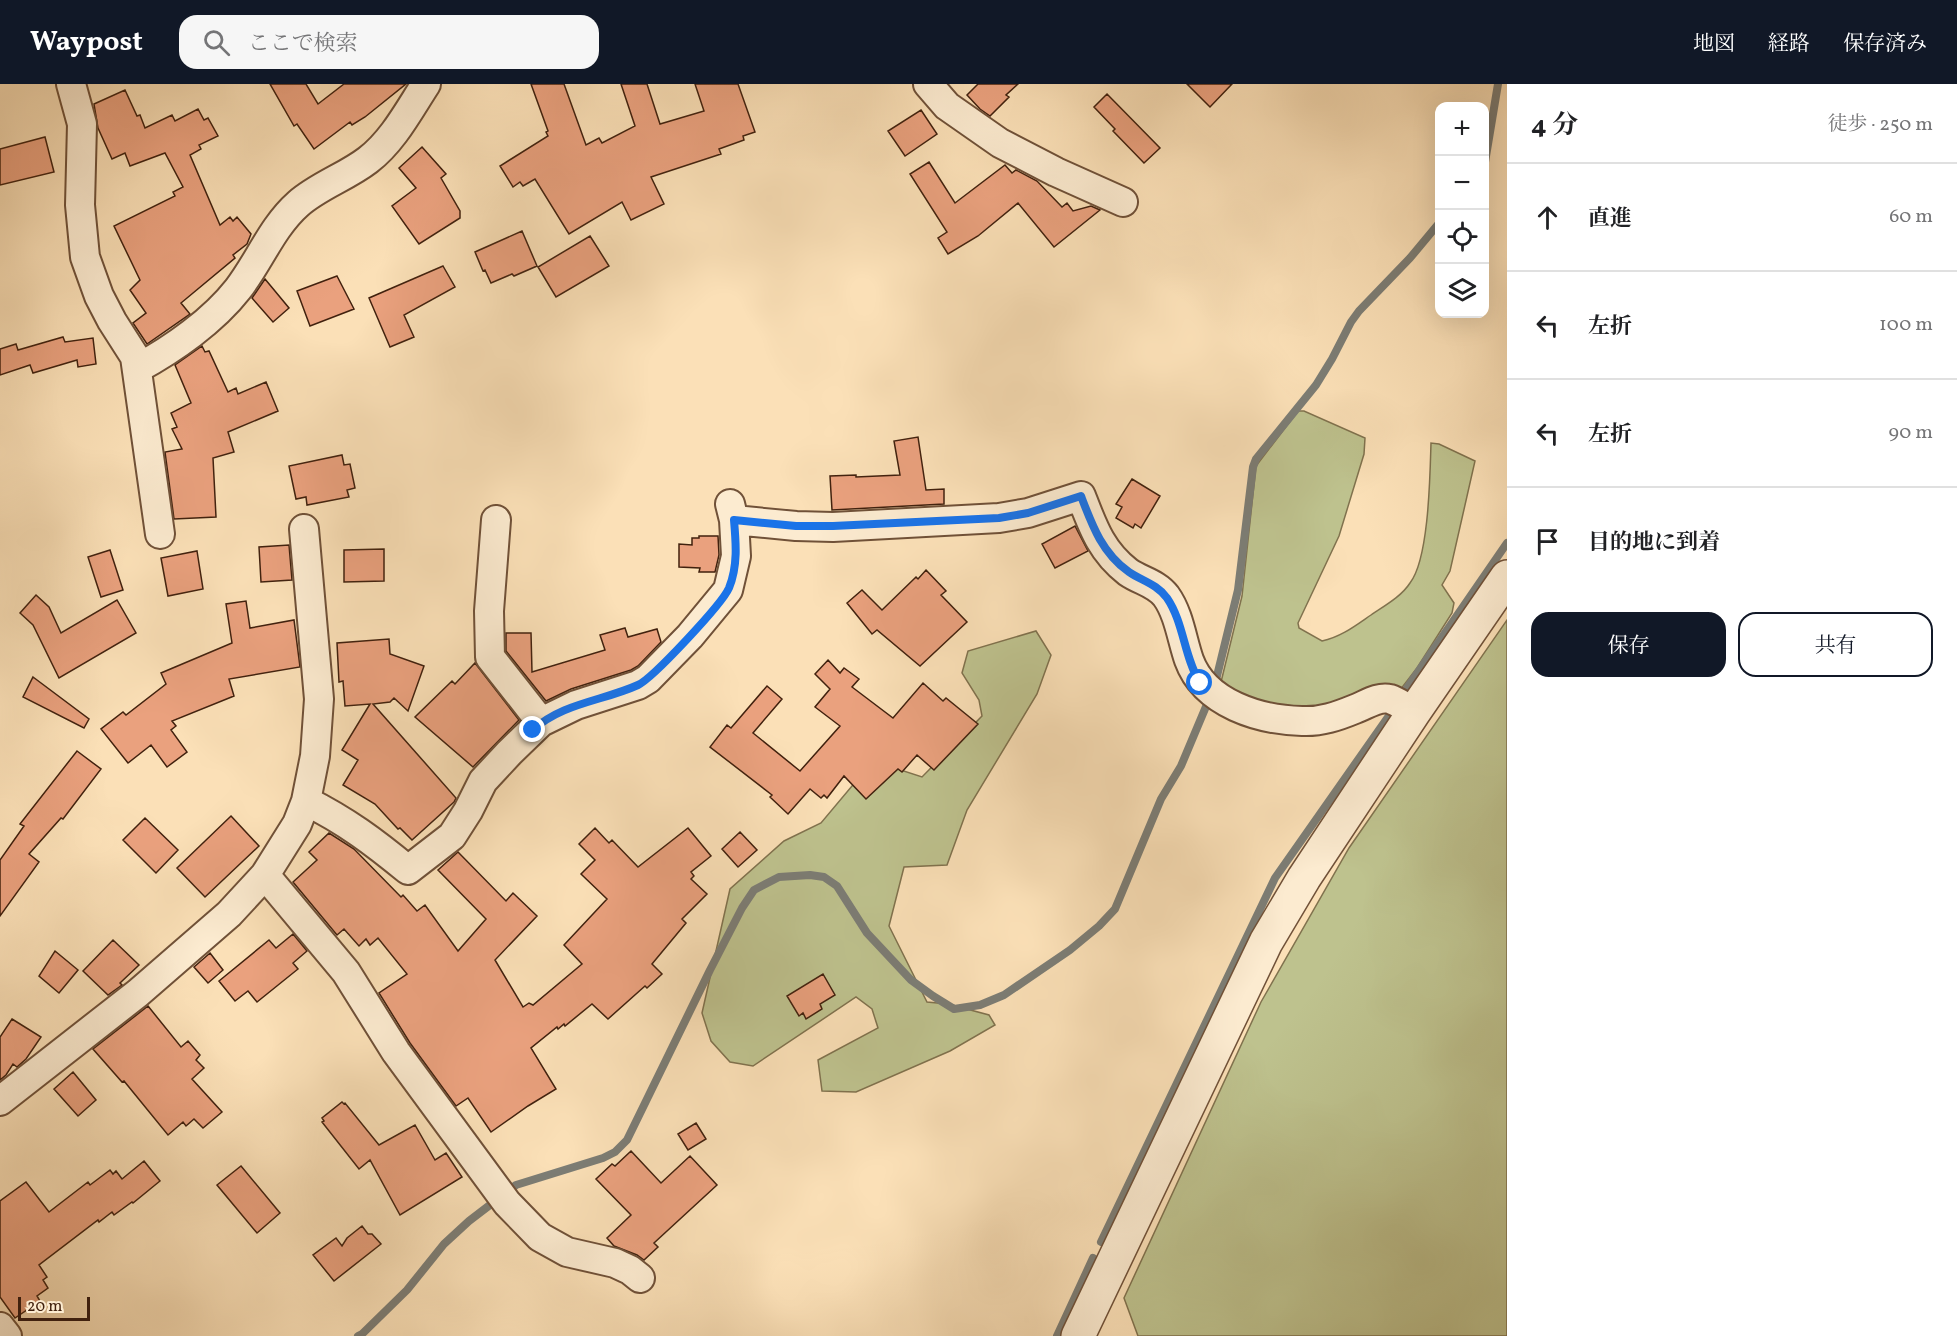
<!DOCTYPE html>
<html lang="ja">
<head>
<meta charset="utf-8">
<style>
  :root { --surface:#fff; --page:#f6f6f6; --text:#202124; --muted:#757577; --line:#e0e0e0; --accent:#111827 }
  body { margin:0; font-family:Vollkorn,"Noto Serif JP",serif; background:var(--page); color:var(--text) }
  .controls { position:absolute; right:18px; top:18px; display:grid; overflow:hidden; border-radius:12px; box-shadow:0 6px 24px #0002 }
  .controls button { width:54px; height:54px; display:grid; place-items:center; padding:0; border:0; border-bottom:2px solid var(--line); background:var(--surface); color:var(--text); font:30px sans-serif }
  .scale { position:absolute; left:18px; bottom:15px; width:72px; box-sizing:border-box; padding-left:6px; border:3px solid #41210e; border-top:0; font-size:16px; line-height:21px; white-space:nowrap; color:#41210e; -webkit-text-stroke:4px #fcebd0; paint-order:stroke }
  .stop { position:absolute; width:18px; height:18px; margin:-14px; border:4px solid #1a73e8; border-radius:50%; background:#fff }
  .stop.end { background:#1a73e8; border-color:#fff; box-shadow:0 2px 6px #0008 }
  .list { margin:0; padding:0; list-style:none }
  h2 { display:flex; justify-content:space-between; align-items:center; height:78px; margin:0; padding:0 24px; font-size:26px }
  h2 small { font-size:20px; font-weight:400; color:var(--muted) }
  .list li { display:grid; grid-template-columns:39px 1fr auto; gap:18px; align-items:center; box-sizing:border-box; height:108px; padding:0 24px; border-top:2px solid var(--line) }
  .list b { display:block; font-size:22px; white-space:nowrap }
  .list em { font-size:20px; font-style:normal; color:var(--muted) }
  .actions { display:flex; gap:12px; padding:18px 24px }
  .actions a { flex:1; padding:14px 0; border:2px solid var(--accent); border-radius:18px; text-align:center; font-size:21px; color:var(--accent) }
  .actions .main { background:var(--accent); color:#fff }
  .icon { flex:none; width:33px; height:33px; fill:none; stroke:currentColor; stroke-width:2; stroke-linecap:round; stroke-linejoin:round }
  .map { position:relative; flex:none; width:1507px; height:1252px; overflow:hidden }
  header { display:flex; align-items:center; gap:36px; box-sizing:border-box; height:84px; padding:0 30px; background:var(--accent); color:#fff }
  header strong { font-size:28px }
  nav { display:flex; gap:33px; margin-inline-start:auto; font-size:21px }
  .search { width:420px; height:54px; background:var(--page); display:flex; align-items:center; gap:15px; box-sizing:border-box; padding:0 21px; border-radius:18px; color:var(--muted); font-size:22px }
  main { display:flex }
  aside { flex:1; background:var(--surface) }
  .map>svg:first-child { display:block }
</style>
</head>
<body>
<header>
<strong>Waypost</strong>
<div class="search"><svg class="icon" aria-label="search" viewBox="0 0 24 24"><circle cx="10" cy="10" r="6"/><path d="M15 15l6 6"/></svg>ここで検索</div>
<nav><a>地図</a><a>経路</a><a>保存済み</a></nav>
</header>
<main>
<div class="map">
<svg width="1507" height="1252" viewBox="0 0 1507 1252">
  <rect width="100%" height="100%" fill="#fbe0b7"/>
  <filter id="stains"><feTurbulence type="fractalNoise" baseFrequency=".00333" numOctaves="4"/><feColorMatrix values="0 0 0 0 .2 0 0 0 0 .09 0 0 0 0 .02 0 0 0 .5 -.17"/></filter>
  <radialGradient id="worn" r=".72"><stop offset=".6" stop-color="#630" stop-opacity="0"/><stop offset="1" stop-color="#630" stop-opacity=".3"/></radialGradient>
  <path fill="#bec28e" stroke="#80724e" stroke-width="1.5" d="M 1298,327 L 1304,327 L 1365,354 L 1364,370 L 1339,452 L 1298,539 L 1299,544 L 1322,557 C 1341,553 1355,542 1371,531 C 1384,522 1401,513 1410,499 C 1429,475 1430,391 1431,359 L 1439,360 L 1475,377 L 1450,487 L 1442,501 L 1454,519 L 1452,529 L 1417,584 L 1397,610 L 1280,632 L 1221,598 L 1242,512 L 1256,382 Z
    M 1507,536 L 1507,1252 L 1138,1252 L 1124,1214 L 1261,918 L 1349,764 Z
    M 1036,547 L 1051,571 L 1037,610 L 967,726 L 947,781 L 904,783 L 889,842 L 927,918 L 948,920 L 989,931 L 995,941 L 950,967 L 856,1008 L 822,1007 L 818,976 L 878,944 L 872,925 L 856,913 L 753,982 L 730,978 L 711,957 L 702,929 L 730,805 L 784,757 L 821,739 L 873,677 L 922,693 L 982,632 L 979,616 L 962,589 L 968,567 Z"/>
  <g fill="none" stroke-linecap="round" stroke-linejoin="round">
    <path stroke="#7c7d75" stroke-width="8" d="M 1484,84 L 1498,0
      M 1216,596 L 1238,506 L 1253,383 L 1256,375 L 1316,301 L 1332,275 L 1351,238 L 1359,227 L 1410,174 L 1440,138
      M 1407,604 L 1507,459
      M 1101,1158 L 1275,794 L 1393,626
      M 358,1252 L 362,1250 L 407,1206 L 444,1160 L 469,1137 L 516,1101 L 603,1074 L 615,1068 L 627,1056 L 710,886 L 742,824 L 754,806 L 779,793 L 810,791 L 824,793 L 837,802 L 867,849 L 911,896 L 933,912 L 954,925 L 980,921 L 1004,911 L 1070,866 L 1099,842 L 1115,825 L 1161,715 L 1181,682 L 1210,613
      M 1057,1252 L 1093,1174"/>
  </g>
  <path fill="#eaa17e" stroke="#41210e" stroke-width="1.5" d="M 270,0 L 306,0 L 318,20 L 344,0 L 406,0 L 365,33 L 352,41 L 350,38 L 314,65 L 297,40 L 294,42 Z
    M 531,0 L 564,0 L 586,61 L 599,54 L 602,59 L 635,42 L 621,0 L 647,0 L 660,40 L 704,27 L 695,0 L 738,0 L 755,48 L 743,52 L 744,56 L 719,65 L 721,70 L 651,93 L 664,120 L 631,136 L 622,118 L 569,150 L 535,95 L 523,102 L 520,98 L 513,103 L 500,82 L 548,52 L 546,48 L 548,47 Z
    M 978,0 L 1018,0 L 1006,11 L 1009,13 L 990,32 L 980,25 L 967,11 Z
    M 1187,0 L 1232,0 L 1210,23 Z
    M 125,6 L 137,32 L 140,31 L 145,44 L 172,31 L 175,37 L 198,25 L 204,36 L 208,34 L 218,52 L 199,61 L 201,65 L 190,71 L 220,141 L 230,133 L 233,137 L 237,133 L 251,150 L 247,160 L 233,171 L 235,174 L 181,219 L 190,230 L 147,260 L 133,239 L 146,229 L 130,206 L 140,196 L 114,142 L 175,112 L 173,108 L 183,103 L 165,69 L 130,82 L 125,69 L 112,75 L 98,44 L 94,20 Z
    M 1107,10 L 1160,64 L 1144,79 L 1113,47 L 1115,45 L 1094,23 Z
    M 921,26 L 937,50 L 905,72 L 888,47 Z
    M 45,53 L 54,88 L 0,101 L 0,65 Z
    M 422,63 L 446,90 L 441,94 L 460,127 L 460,134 L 419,160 L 392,122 L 416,104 L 399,84 Z
    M 929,78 L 955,119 L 1005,81 L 1012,89 L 1016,86 L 1037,97 L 1062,123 L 1067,119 L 1073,127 L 1091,122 L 1100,126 L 1054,163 L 1018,119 L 978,152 L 948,170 L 938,154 L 947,148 L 910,90 Z
    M 522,147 L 537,182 L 514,192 L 512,190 L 491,199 L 485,186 L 483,187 L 475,168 Z
    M 590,152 L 609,182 L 556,213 L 538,183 Z
    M 443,182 L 455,203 L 404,231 L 414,253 L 390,263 L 369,214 Z
    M 337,192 L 354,225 L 310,242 L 297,207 Z
    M 265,195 L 289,224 L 273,238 L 252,214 Z
    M 63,253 L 65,258 L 93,254 L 96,280 L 78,283 L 77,276 L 33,289 L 30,281 L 0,291 L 0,265 L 16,260 L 18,266 Z
    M 202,262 L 205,268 L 209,267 L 228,308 L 236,304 L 238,310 L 266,298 L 278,327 L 228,348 L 234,368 L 213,374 L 216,433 L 174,435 L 165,368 L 182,365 L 172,345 L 177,343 L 171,329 L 191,319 L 175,281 Z
    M 918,353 L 926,406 L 944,405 L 944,420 L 832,426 L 830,392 L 856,391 L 856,393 L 900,391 L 894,357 Z
    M 342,371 L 344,381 L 350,380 L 355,404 L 347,406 L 349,413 L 307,421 L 306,413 L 296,415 L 289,382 Z
    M 1132,395 L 1160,412 L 1141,444 L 1135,440 L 1133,444 L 1116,434 L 1122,423 L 1116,420 Z
    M 1075,442 L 1088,467 L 1055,484 L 1042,460 Z
    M 699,452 L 718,452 L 719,471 L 715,488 L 699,488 L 700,484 L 679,483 L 679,460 L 692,461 L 692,454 L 699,454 Z
    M 289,461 L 292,496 L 261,498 L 259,463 Z
    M 384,465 L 384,497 L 344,498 L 344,466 Z
    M 110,466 L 123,506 L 101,513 L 88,473 Z
    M 197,467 L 203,505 L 168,512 L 161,474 Z
    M 926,486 L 946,507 L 941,511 L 967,538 L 920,582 L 877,546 L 872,550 L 847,519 L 862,506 L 882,526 L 916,493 L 918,495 Z
    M 36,511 L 49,523 L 61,549 L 117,516 L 136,549 L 59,594 L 33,541 L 20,529 Z
    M 246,517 L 250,544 L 294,536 L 300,583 L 229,595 L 234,612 L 172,637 L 176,642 L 171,646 L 187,668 L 167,683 L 151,661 L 128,679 L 101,645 L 123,628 L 126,631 L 166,600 L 161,589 L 232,559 L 226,520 Z
    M 625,544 L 628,553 L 657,545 L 661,558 L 638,582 L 631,586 L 571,605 L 546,617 L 506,567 L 506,549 L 531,549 L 532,588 L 605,566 L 600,551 Z
    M 389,555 L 390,570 L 424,582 L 408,627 L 394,614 L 390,618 L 373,620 L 456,714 L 454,718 L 412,756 L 400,744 L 398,745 L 375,720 L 343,701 L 358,676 L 342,666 L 370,620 L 345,622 L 343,597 L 339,598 L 337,559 Z
    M 828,576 L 840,589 L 844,584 L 859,595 L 852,603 L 893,634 L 923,599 L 943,617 L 946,614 L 978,640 L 934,686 L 917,671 L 902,688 L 898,685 L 866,715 L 844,692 L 827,714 L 824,711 L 821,714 L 810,705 L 788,730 L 770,713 L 772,711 L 710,663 L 727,641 L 731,644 L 767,602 L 782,615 L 753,649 L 800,687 L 840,642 L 815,623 L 830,605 L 815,590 Z
    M 475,579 L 519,636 L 473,683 L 415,633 L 452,597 L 455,600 Z
    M 33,593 L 89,635 L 84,644 L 23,613 Z
    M 77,667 L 101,685 L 63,735 L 61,734 L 29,770 L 39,778 L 0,832 L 0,776 L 24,742 L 20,740 Z
    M 231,732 L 259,762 L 205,813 L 177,784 Z
    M 145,734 L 178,766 L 156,789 L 123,756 Z
    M 595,744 L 609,759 L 612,756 L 638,783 L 688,744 L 711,772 L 691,788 L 694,792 L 691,795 L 707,810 L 682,835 L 686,839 L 652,880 L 662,890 L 647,904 L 645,902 L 608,935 L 592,920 L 565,942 L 564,940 L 558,945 L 557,943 L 531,964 L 556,1005 L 528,1022 L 491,1048 L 468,1014 L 456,1022 L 410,959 L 379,909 L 407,890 L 378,854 L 370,861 L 366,855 L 359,862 L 344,845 L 337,851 L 293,798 L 317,776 L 309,768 L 329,749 L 354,765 L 401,813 L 403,811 L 417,827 L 425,821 L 458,867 L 486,835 L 438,786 L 458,768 L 506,817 L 513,809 L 537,832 L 495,876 L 523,923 L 529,919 L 533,921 L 582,880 L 564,861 L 607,815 L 581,790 L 595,776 L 579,760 Z
    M 740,748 L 757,766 L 738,783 L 722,765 Z
    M 293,850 L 307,867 L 293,879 L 298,885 L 257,918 L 248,907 L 235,917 L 219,897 L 269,856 L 276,864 Z
    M 113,856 L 139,881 L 120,899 L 122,901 L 108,911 L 83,887 Z
    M 55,867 L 78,886 L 59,909 L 39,892 Z
    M 210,869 L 223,886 L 208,899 L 194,883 Z
    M 823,890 L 835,911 L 820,920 L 822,925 L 806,935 L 803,929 L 799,932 L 787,912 Z
    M 148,922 L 181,963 L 188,957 L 200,971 L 196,976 L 204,984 L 192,995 L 222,1028 L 203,1044 L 194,1035 L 186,1042 L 183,1038 L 168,1051 L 124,997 L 122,998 L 93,965 Z
    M 12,935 L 41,953 L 26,975 L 17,983 L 13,980 L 6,991 L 0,996 L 0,953 Z
    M 73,988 L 96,1016 L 78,1032 L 54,1005 Z
    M 342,1018 L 344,1020 L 345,1019 L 379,1061 L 415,1041 L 435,1076 L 446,1069 L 462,1093 L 400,1131 L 370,1076 L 359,1085 L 322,1038 L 324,1037 L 322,1034 Z
    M 696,1039 L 706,1055 L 688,1066 L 678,1050 Z
    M 631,1067 L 661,1099 L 690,1072 L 717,1101 L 654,1159 L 658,1163 L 644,1176 L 637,1171 L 614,1162 L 607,1154 L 631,1131 L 596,1095 L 612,1080 L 615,1082 Z
    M 144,1077 L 160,1097 L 133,1119 L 132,1118 L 114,1131 L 112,1128 L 99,1138 L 98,1136 L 39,1181 L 47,1193 L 43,1196 L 48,1204 L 37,1212 L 40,1217 L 15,1234 L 0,1213 L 0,1117 L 26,1098 L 49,1128 L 88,1098 L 90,1101 L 110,1086 L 113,1090 L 116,1087 L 122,1095 Z
    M 241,1082 L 280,1129 L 257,1149 L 217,1101 Z
    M 362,1142 L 368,1150 L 372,1150 L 381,1160 L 334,1197 L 313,1171 L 336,1154 L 342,1162 L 347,1154 Z"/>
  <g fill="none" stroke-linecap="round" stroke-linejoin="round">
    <g stroke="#705138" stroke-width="32">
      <path id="minor" d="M 71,0 L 82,40 L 80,121 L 85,173 L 99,212 L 112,237 L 135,273 L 160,450
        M 928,0 L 947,22 L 1000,59 L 1056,88 L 1123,118
        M 138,284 C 173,265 213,237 238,205 C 259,178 272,143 298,120 C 318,102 346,93 368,76 C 393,57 409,26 426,0
        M 496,436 L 489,527 L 490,573 L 541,638
        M 734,436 L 796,442 L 833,443 L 999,434 L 1028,429 L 1081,412 C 1093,443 1101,467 1128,488 C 1141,497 1156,499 1166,512 C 1179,530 1182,556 1189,576 C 1205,620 1260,636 1302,637 C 1321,638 1338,632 1355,625 C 1366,621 1378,612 1390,615 C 1397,617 1406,624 1414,628
        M 306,717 C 346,737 374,758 408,786 L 452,752 L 468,727 L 483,697 L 509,669 L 541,638 L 576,621 L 638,601 L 648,595 L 690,552 L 728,506 L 736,472 L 734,436 L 730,420
        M 265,791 L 346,888 L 396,968 L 507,1119 L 540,1153 L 567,1168 L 615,1179 L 630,1186 L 640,1194
        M 0,1017 L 138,909 L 229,830 L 265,791 L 297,740 L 306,717 L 315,672 L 319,615 L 304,445
        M 0,1243 L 7,1252"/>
    </g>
    <g stroke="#705138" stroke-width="36">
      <path id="tertiary" d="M 1078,1252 L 1266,858 L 1304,794 L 1414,628 L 1507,493"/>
    </g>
    <use href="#minor" stroke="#fcebd0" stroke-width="28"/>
    <use href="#tertiary" stroke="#fcebd0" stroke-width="33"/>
  </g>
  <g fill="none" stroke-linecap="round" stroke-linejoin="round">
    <path stroke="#1a73e8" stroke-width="8" d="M 533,646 C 562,619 603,617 638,601 C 653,594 722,520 729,504 C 738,482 736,459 734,436 L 796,442 L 833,442 L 999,434 L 1028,429 L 1081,412 C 1092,441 1102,469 1129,488 C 1142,497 1157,500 1167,514 C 1184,539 1184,573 1200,599"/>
  </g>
  <rect width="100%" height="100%" filter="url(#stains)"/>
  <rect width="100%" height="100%" fill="url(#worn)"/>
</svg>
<div class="controls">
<button>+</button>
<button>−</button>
<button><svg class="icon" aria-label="locate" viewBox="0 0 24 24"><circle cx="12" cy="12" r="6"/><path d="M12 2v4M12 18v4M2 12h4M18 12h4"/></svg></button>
<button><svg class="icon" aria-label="layers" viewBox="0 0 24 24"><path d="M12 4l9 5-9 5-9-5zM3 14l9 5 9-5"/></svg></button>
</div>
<div class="scale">20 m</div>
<div class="stop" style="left:1200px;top:599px"></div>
<div class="stop end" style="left:533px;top:646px"></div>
</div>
<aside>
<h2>4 分<small>徒歩 · 250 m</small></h2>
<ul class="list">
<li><svg class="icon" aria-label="ahead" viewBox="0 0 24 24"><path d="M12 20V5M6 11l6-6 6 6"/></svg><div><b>直進</b></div><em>60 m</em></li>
<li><svg class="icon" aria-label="left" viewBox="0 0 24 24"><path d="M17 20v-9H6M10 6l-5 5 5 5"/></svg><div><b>左折</b></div><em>100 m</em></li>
<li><svg class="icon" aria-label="left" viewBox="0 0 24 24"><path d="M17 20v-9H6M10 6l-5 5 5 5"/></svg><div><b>左折</b></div><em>90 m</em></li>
<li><svg class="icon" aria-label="arrive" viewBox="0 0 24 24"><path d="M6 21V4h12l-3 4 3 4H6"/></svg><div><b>目的地に到着</b></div></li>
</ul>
<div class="actions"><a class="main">保存</a><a>共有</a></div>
</aside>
</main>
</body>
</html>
